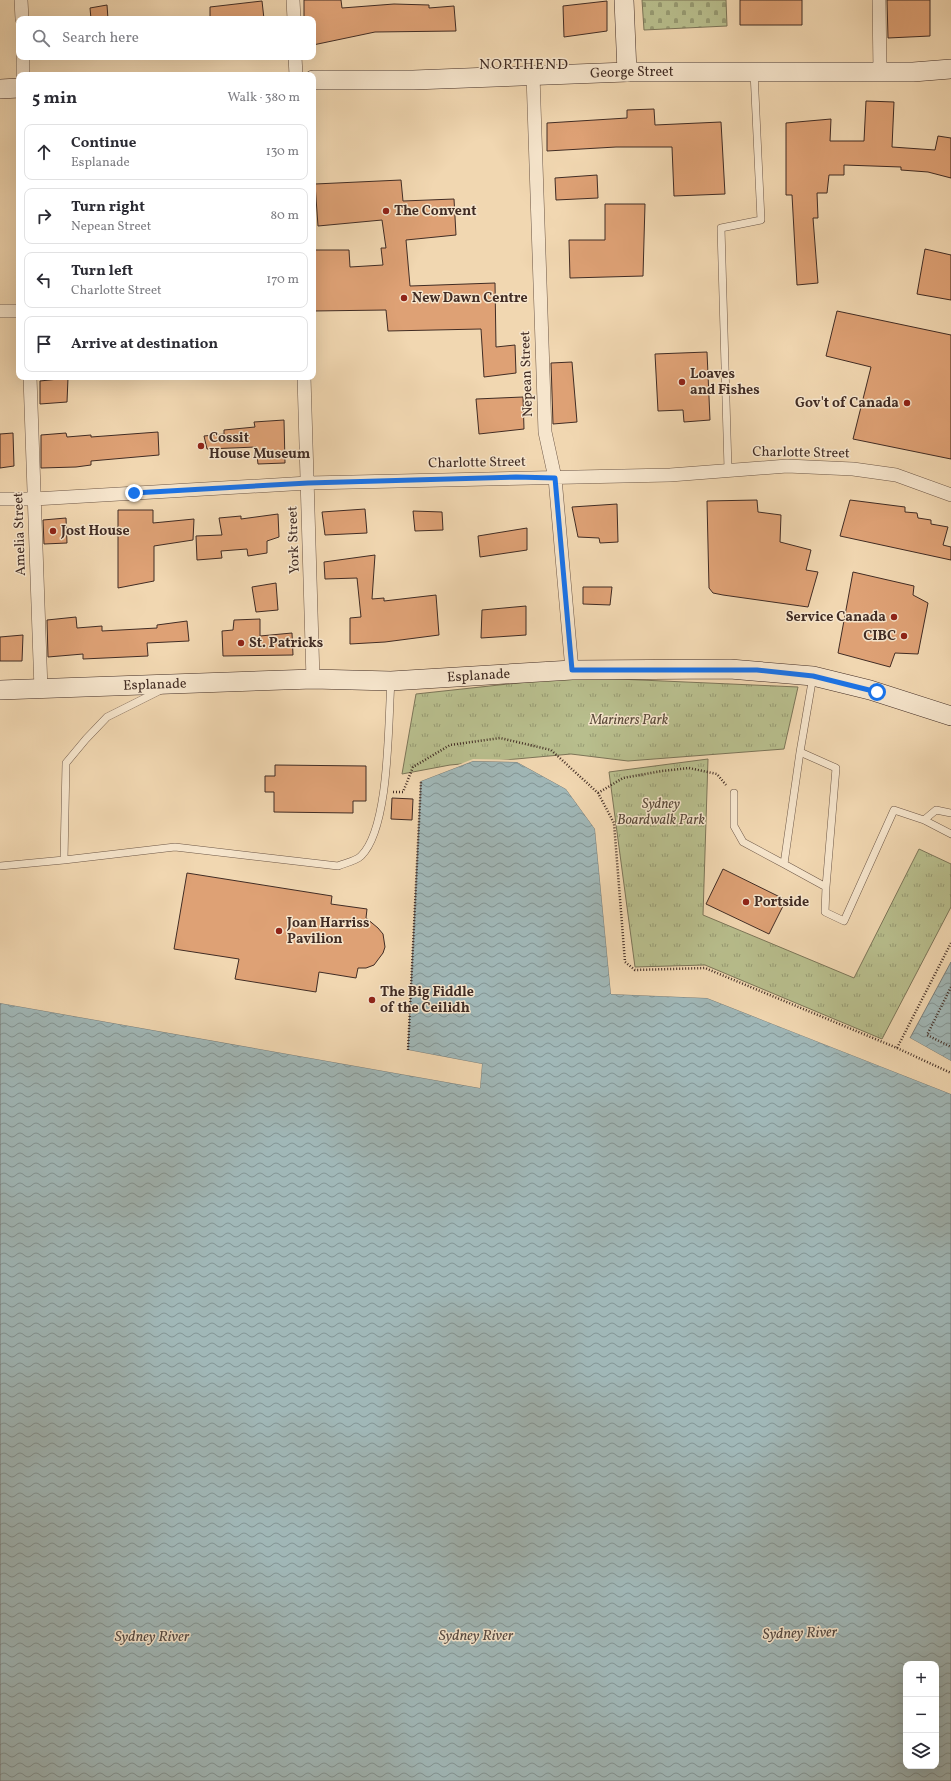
<!DOCTYPE html>
<html lang="en">
<head>
<meta charset="utf-8">
<style>
  :root { --surface:#fff; --page:#f7f7f7; --text:#2b2b33; --muted:#7c7c81; --line:#e1e1e2 }
  body { margin:0; font-family:Vollkorn,serif; background:var(--page); color:var(--text) }
  .controls { position:absolute; right:12px; bottom:12px; display:grid; overflow:hidden; border-radius:8px; box-shadow:0 4px 16px #0002 }
  .controls button { width:36px; height:36px; display:grid; place-items:center; padding:0; border:0; border-bottom:1px solid var(--line); background:var(--surface); color:var(--text); font:20px sans-serif }
  .stop { position:absolute; width:12px; height:12px; margin:-9px; border:3px solid #1a73e8; border-radius:50%; background:#fff }
  .stop.end { background:#1a73e8; border-color:#fff; box-shadow:0 1px 4px #0008 }
  .list { margin:0; padding:0; list-style:none }
  h2 { display:flex; justify-content:space-between; align-items:center; height:52px; margin:0; padding:0 16px; font-size:17px }
  h2 small { font-size:13px; font-weight:400; color:var(--muted) }
  .list li { display:grid; grid-template-columns:26px 1fr auto; gap:12px; align-items:center; box-sizing:border-box; height:56px; margin:0 8px 8px; padding:0 8px; border:1px solid var(--line); border-radius:8px }
  .list b { display:block; font-size:15px; white-space:nowrap }
  .list p { margin:0; font-size:13px; white-space:nowrap; color:var(--muted) }
  .list em { font-size:13px; font-style:normal; color:var(--muted) }
  .icon { flex:none; width:22px; height:22px; fill:none; stroke:currentColor; stroke-width:2; stroke-linecap:round; stroke-linejoin:round }
  .map { position:relative; flex:none; width:951px; height:1781px; overflow:hidden }
  .search { position:absolute; background:var(--surface); box-shadow:0 4px 16px #0002; left:16px; top:16px; width:300px; height:44px; display:flex; align-items:center; gap:10px; box-sizing:border-box; padding:0 14px; border-radius:8px; color:var(--muted); font-size:15px }
  .panel { position:absolute; background:var(--surface); box-shadow:0 4px 16px #0002; left:16px; top:72px; width:300px; height:308px; border-radius:8px }
  .map>svg:first-child { display:block }
</style>
</head>
<body>
<div class="map">
<svg width="951" height="1781" viewBox="0 0 951 1781">
  <defs>
    <pattern id="grass-tufts" width="24" height="20" patternUnits="userSpaceOnUse"><rect width="24" height="20" fill="#b8be8d"/><path d="M3 7l-1-3M5 7V3M7 7l1-3M15 17l-1-3M17 17v-4M19 17l1-3" fill="none" stroke="#979b73"/></pattern>
    <pattern id="cemetery-stones" width="16" height="16" patternUnits="userSpaceOnUse"><rect width="16" height="16" fill="#b8be8d"/><path d="M2 7V4a2 2 0 0 1 4 0v3zM10 15v-3a2 2 0 0 1 4 0v3z" fill="#979b73"/></pattern>
    <pattern id="water-waves" width="16" height="10" patternUnits="userSpaceOnUse"><rect width="16" height="10" fill="#a0b7b7"/><path d="M0 5q4-4 8 0t8 0" fill="none" stroke="#849595"/></pattern>
  </defs>
  <rect width="100%" height="100%" fill="#f1d7b1"/>
  <filter id="stains"><feTurbulence type="fractalNoise" baseFrequency=".005" numOctaves="4"/><feColorMatrix values="0 0 0 0 .2 0 0 0 0 .09 0 0 0 0 .02 0 0 0 .5 -.17"/></filter>
  <radialGradient id="worn" r=".72"><stop offset=".6" stop-color="#630" stop-opacity="0"/><stop offset="1" stop-color="#630" stop-opacity=".3"/></radialGradient>
  <path fill="url(#grass-tufts)" stroke="#7c7558" d="M 573,677 L 798,687 L 784,749 L 628,761 L 571,754 L 450,765 L 402,774 L 416,694 Z
    M 708,759 L 703,915 L 854,978 L 919,849 L 951,864 L 951,907 L 882,1039 L 705,965 L 635,967 L 609,772 Z"/>
  <path fill="url(#cemetery-stones)" stroke="#7c7558" d="M 642,0 L 726,0 L 727,26 L 644,30 Z"/>
  <path fill="url(#water-waves)" stroke="#7a7f7c" fill-rule="evenodd" d="M 473,761 L 517,762 L 566,789 L 595,829 L 611,994 L 707,998 L 951,1094 L 951,1781 L 0,1781 L 0,1003 L 480,1088 L 482,1064 L 408,1050 L 421,781 ZM 906,1664 L 936,1664 L 936,1766 L 906,1766 Z
    M 951,962 L 951,1061 L 910,1038 Z"/>
  <path fill="#f1d7b1" d="M 473,759 L 517,760 L 567,787 L 597,828 L 613,992 L 707,996 L 951,1092 L 951,1094 L 707,998 L 611,994 L 595,829 L 566,789 L 517,762 L 473,761 L 421,781 L 420,780 Z
    M 0,1001 L 478,1086 L 480,1066 L 408,1052 L 406,1050 L 408,1050 L 482,1064 L 480,1088 L 0,1003 Z
    M 910,1038 L 951,1061 L 951,1063 L 910,1040 Z"/>
  <path fill="#dea175" stroke="#412c24" d="M 304,0 L 341,0 L 342,8 L 394,4 L 429,5 L 429,8 L 454,6 L 456,31 L 375,32 L 313,45 L 313,19 L 304,19 Z
    M 740,0 L 802,0 L 802,25 L 740,25 Z
    M 887,0 L 930,0 L 930,36 L 888,38 Z
    M 262,1 L 264,19 L 210,19 L 210,7 Z
    M 607,1 L 607,31 L 564,37 L 563,6 Z
    M 107,5 L 108,19 L 91,19 L 90,8 Z
    M 866,101 L 894,102 L 892,147 L 935,150 L 938,136 L 951,138 L 951,178 L 928,172 L 901,170 L 901,167 L 844,165 L 844,175 L 829,175 L 827,193 L 817,193 L 818,218 L 813,218 L 818,283 L 797,285 L 792,195 L 786,195 L 786,123 L 831,119 L 830,141 L 864,141 Z
    M 654,109 L 655,125 L 721,122 L 725,194 L 674,196 L 672,147 L 616,147 L 547,151 L 547,123 L 627,118 L 627,110 Z
    M 597,175 L 598,198 L 556,200 L 555,178 Z
    M 401,180 L 403,201 L 454,199 L 456,235 L 406,240 L 410,286 L 495,283 L 496,347 L 515,345 L 516,373 L 484,377 L 481,329 L 388,331 L 386,310 L 313,311 L 313,250 L 349,250 L 350,267 L 383,265 L 381,248 L 386,248 L 382,220 L 318,226 L 315,184 Z
    M 605,204 L 645,204 L 643,276 L 570,278 L 569,240 L 605,240 Z
    M 925,249 L 951,255 L 951,300 L 917,294 Z
    M 837,311 L 951,335 L 951,459 L 853,439 L 871,367 L 826,356 Z
    M 707,352 L 710,420 L 684,422 L 683,410 L 658,411 L 655,354 Z
    M 572,362 L 577,422 L 553,424 L 551,363 Z
    M 68,378 L 67,402 L 40,404 L 40,381 Z
    M 523,397 L 524,429 L 479,434 L 476,399 Z
    M 284,420 L 285,463 L 258,464 L 256,447 L 207,449 L 204,436 L 224,434 L 224,430 L 255,427 L 254,422 Z
    M 158,432 L 159,455 L 91,461 L 91,465 L 76,467 L 41,468 L 41,435 L 66,433 L 67,437 L 91,435 L 91,437 Z
    M 13,433 L 14,466 L 0,468 L 0,434 Z
    M 757,500 L 758,512 L 781,515 L 780,542 L 811,550 L 806,570 L 818,572 L 808,607 L 723,595 L 713,593 L 709,588 L 707,501 Z
    M 850,500 L 905,507 L 905,512 L 917,513 L 918,518 L 931,520 L 931,524 L 948,527 L 943,545 L 951,547 L 951,560 L 840,536 Z
    M 617,504 L 618,542 L 600,543 L 599,538 L 578,537 L 572,507 Z
    M 365,509 L 367,533 L 325,535 L 322,512 Z
    M 118,510 L 153,510 L 153,523 L 194,519 L 193,540 L 154,546 L 154,581 L 118,588 Z
    M 413,511 L 442,512 L 443,530 L 415,531 Z
    M 278,514 L 279,537 L 267,541 L 267,553 L 248,556 L 247,549 L 221,551 L 222,558 L 197,560 L 196,536 L 222,535 L 219,518 L 241,516 L 241,519 Z
    M 66,518 L 67,543 L 44,544 L 43,520 Z
    M 527,528 L 527,550 L 480,557 L 478,536 Z
    M 375,555 L 372,599 L 384,598 L 384,601 L 436,595 L 439,635 L 385,642 L 350,644 L 350,618 L 361,617 L 357,578 L 325,579 L 324,562 Z
    M 853,572 L 914,586 L 913,595 L 928,603 L 918,654 L 895,653 L 890,667 L 838,653 Z
    M 276,583 L 278,610 L 256,612 L 252,587 Z
    M 583,587 L 612,587 L 610,605 L 583,604 Z
    M 526,606 L 526,635 L 481,638 L 482,610 Z
    M 76,617 L 77,628 L 102,626 L 102,631 L 157,628 L 157,625 L 187,621 L 189,641 L 147,643 L 148,656 L 83,659 L 83,654 L 48,657 L 47,620 Z
    M 260,619 L 260,636 L 292,633 L 293,655 L 223,656 L 222,631 L 233,630 L 234,620 Z
    M 23,635 L 22,661 L 0,661 L 0,637 Z
    M 275,765 L 366,766 L 366,801 L 353,801 L 353,813 L 274,812 L 274,792 L 265,792 L 265,776 L 275,776 Z
    M 392,798 L 413,799 L 412,820 L 391,819 Z
    M 723,869 L 786,900 L 769,934 L 706,904 Z
    M 187,873 L 332,896 L 331,904 L 367,909 L 366,918 L 378,928 L 383,934 L 385,947 L 383,953 L 374,965 L 366,968 L 358,968 L 356,978 L 319,972 L 316,992 L 235,979 L 239,959 L 174,949 Z"/>
  <g fill="none" stroke-linecap="round" stroke-linejoin="round">
    <g stroke="#6d5747" stroke-width="8">
      <path id="lane" d="M 728,469 L 721,228 L 761,220 L 754,72
        M 813,676 L 800,752 L 836,768 L 826,887
        M 161,690 L 107,717 L 86,739 L 66,763 L 64,860 L 175,847 L 338,866 C 345,863 356,861 361,856 C 390,828 388,722 391,681
        M 734,793 L 734,826 L 743,842 L 784,864 L 800,752
        M 924,820 L 936,810 L 951,813
        M 784,864 L 826,887 L 825,912 L 844,921 L 894,810 L 924,820 L 951,834
        M 0,866 L 64,860"/>
    </g>
    <g stroke="#6d5747" stroke-width="14">
      <path id="street" d="M 21,0 L 22,19
        M 293,0 L 294,19
        M 879,0 L 880,72
        M 23,57 L 23,75
        M 295,57 L 296,75
        M 533,75 L 545,432 L 555,478 L 572,670
        M 0,311 L 19,311
        M 30,377 L 41,690
        M 304,377 L 313,679
        M 0,499 L 34,499 L 308,483 L 670,475 L 787,466 L 853,469 L 896,475 L 951,495"/>
    </g>
    <g stroke="#412c24" stroke-width="20">
      <g id="secondary">
        <path d="M 624,0 L 627,72"/>
        <path id="s1" d="M 313,80 L 413,80 L 627,72 L 913,72 L 951,69"/>
        <path d="M 0,89 L 19,88"/>
        <path id="s2" d="M 0,690 L 313,679 L 391,681 L 572,670 L 730,669 L 813,676 L 870,690 L 951,716"/>
      </g>
    </g>
    <path stroke="#412c24" stroke-width="2.5" stroke-dasharray="1 2" stroke-linecap="butt" d="M 393,792 L 403,792 L 413,767 L 450,745 L 500,738 L 551,750 L 598,793 L 614,823 L 625,962 L 635,970 L 705,968 L 897,1048 L 951,943
      M 598,793 L 623,778 L 662,771 L 689,768 L 717,774 L 726,785
      M 951,987 L 927,1035 L 951,1047
      M 897,1048 L 951,1073
      M 408,1050 L 421,781"/>
    <use href="#lane" stroke="#f6e5cc" stroke-width="7"/>
    <use href="#street" stroke="#f6e5cc" stroke-width="13"/>
    <use href="#secondary" stroke="#f6e5cc" stroke-width="19"/>
  </g>
  <g fill="none" stroke-linecap="round" stroke-linejoin="round">
    <path stroke="#1a73e8" stroke-width="5" d="M 134,493 L 308,483 L 516,477 L 555,478 L 572,670 L 757,670 L 813,676 L 877,692"/>
  </g>
  <g fill="#8f2418" stroke="#f6e5cc" stroke-width="1.5">
    <circle cx="386" cy="211" r="4"/>
    <circle cx="404" cy="298" r="4"/>
    <circle cx="682" cy="382" r="4"/>
    <circle cx="907" cy="403" r="4"/>
    <circle cx="201" cy="446" r="4"/>
    <circle cx="53" cy="531" r="4"/>
    <circle cx="894" cy="617" r="4"/>
    <circle cx="904" cy="636" r="4"/>
    <circle cx="241" cy="643" r="4"/>
    <circle cx="746" cy="902" r="4"/>
    <circle cx="279" cy="931" r="4"/>
    <circle cx="372" cy="1000" r="4"/>
  </g>
  <g text-anchor="middle" dominant-baseline="central" stroke-width="3" stroke-linejoin="round" paint-order="stroke">
    <g font-size="14" fill="#412c24" stroke="#f6e5cc">
      <text stroke="none"><textPath href="#s1" startOffset="319">George Street</textPath></text>
      <text transform="translate(527 374) rotate(-92)">Nepean Street</text>
      <text transform="translate(801 453) rotate(1)">Charlotte Street</text>
      <text transform="translate(477 463) rotate(-1)">Charlotte Street</text>
      <text transform="translate(20 534) rotate(-92)">Amelia Street</text>
      <text transform="translate(294 540) rotate(-92)">York Street</text>
      <text stroke="none"><textPath href="#s2" startOffset="479">Esplanade</textPath></text>
      <text stroke="none"><textPath href="#s2" startOffset="155">Esplanade</textPath></text>
    </g>
    <g font-size="14" font-weight="bold" fill="#412c24" stroke="#f6e5cc" text-anchor="start">
      <text x="394" y="211">The Convent</text>
      <text x="412" y="298">New Dawn Centre</text>
      <text x="690" y="374">Loaves<tspan x="690" dy="16">and Fishes</tspan></text>
      <text x="899" y="403" text-anchor="end">Gov't of Canada</text>
      <text x="209" y="438">Cossit<tspan x="209" dy="16">House Museum</tspan></text>
      <text x="61" y="531">Jost House</text>
      <text x="886" y="617" text-anchor="end">Service Canada</text>
      <text x="896" y="636" text-anchor="end">CIBC</text>
      <text x="249" y="643">St. Patricks</text>
      <text x="754" y="902">Portside</text>
      <text x="287" y="923">Joan Harriss<tspan x="287" dy="16">Pavilion</tspan></text>
      <text x="380" y="992">The Big Fiddle<tspan x="380" dy="16">of the Ceilidh</tspan></text>
    </g>
    <g font-size="14" font-style="italic" fill="#594939" stroke="#f6e5cc">
      <text x="629" y="720">Mariners Park</text>
      <text x="661" y="804">Sydney<tspan x="661" dy="16">Boardwalk Park</tspan></text>
    </g>
    <g font-size="15" letter-spacing="1" fill="#412c24" stroke="#f6e5cc">
      <text x="524" y="65">NORTHEND</text>
    </g>
    <g font-size="15" font-style="italic" fill="#544841" stroke="#f6e5cc">
      <text transform="translate(800 1634) rotate(-2)">Sydney River</text>
      <text x="476" y="1636">Sydney River</text>
      <text x="152" y="1637">Sydney River</text>
    </g>
  </g>
  <rect width="100%" height="100%" filter="url(#stains)"/>
  <rect width="100%" height="100%" fill="url(#worn)"/>
</svg>
<div class="controls">
<button>+</button>
<button>−</button>
<button><svg class="icon" aria-label="layers" viewBox="0 0 24 24"><path d="M12 4l9 5-9 5-9-5zM3 14l9 5 9-5"/></svg></button>
</div>
<div class="stop" style="left:877px;top:692px"></div>
<div class="stop end" style="left:134px;top:493px"></div>
<div class="search"><svg class="icon" aria-label="search" viewBox="0 0 24 24"><circle cx="10" cy="10" r="6"/><path d="M15 15l6 6"/></svg>Search here</div>
<section class="panel">
<h2>5 min<small>Walk · 380 m</small></h2>
<ul class="list">
<li><svg class="icon" aria-label="ahead" viewBox="0 0 24 24"><path d="M12 20V5M6 11l6-6 6 6"/></svg><div><b>Continue</b><p>Esplanade</p></div><em>130 m</em></li>
<li><svg class="icon" aria-label="right" viewBox="0 0 24 24"><path d="M7 20v-9h11M14 6l5 5-5 5"/></svg><div><b>Turn right</b><p>Nepean Street</p></div><em>80 m</em></li>
<li><svg class="icon" aria-label="left" viewBox="0 0 24 24"><path d="M17 20v-9H6M10 6l-5 5 5 5"/></svg><div><b>Turn left</b><p>Charlotte Street</p></div><em>170 m</em></li>
<li><svg class="icon" aria-label="arrive" viewBox="0 0 24 24"><path d="M6 21V4h12l-3 4 3 4H6"/></svg><div><b>Arrive at destination</b></div></li>
</ul>
</section>
</div>
</body>
</html>
